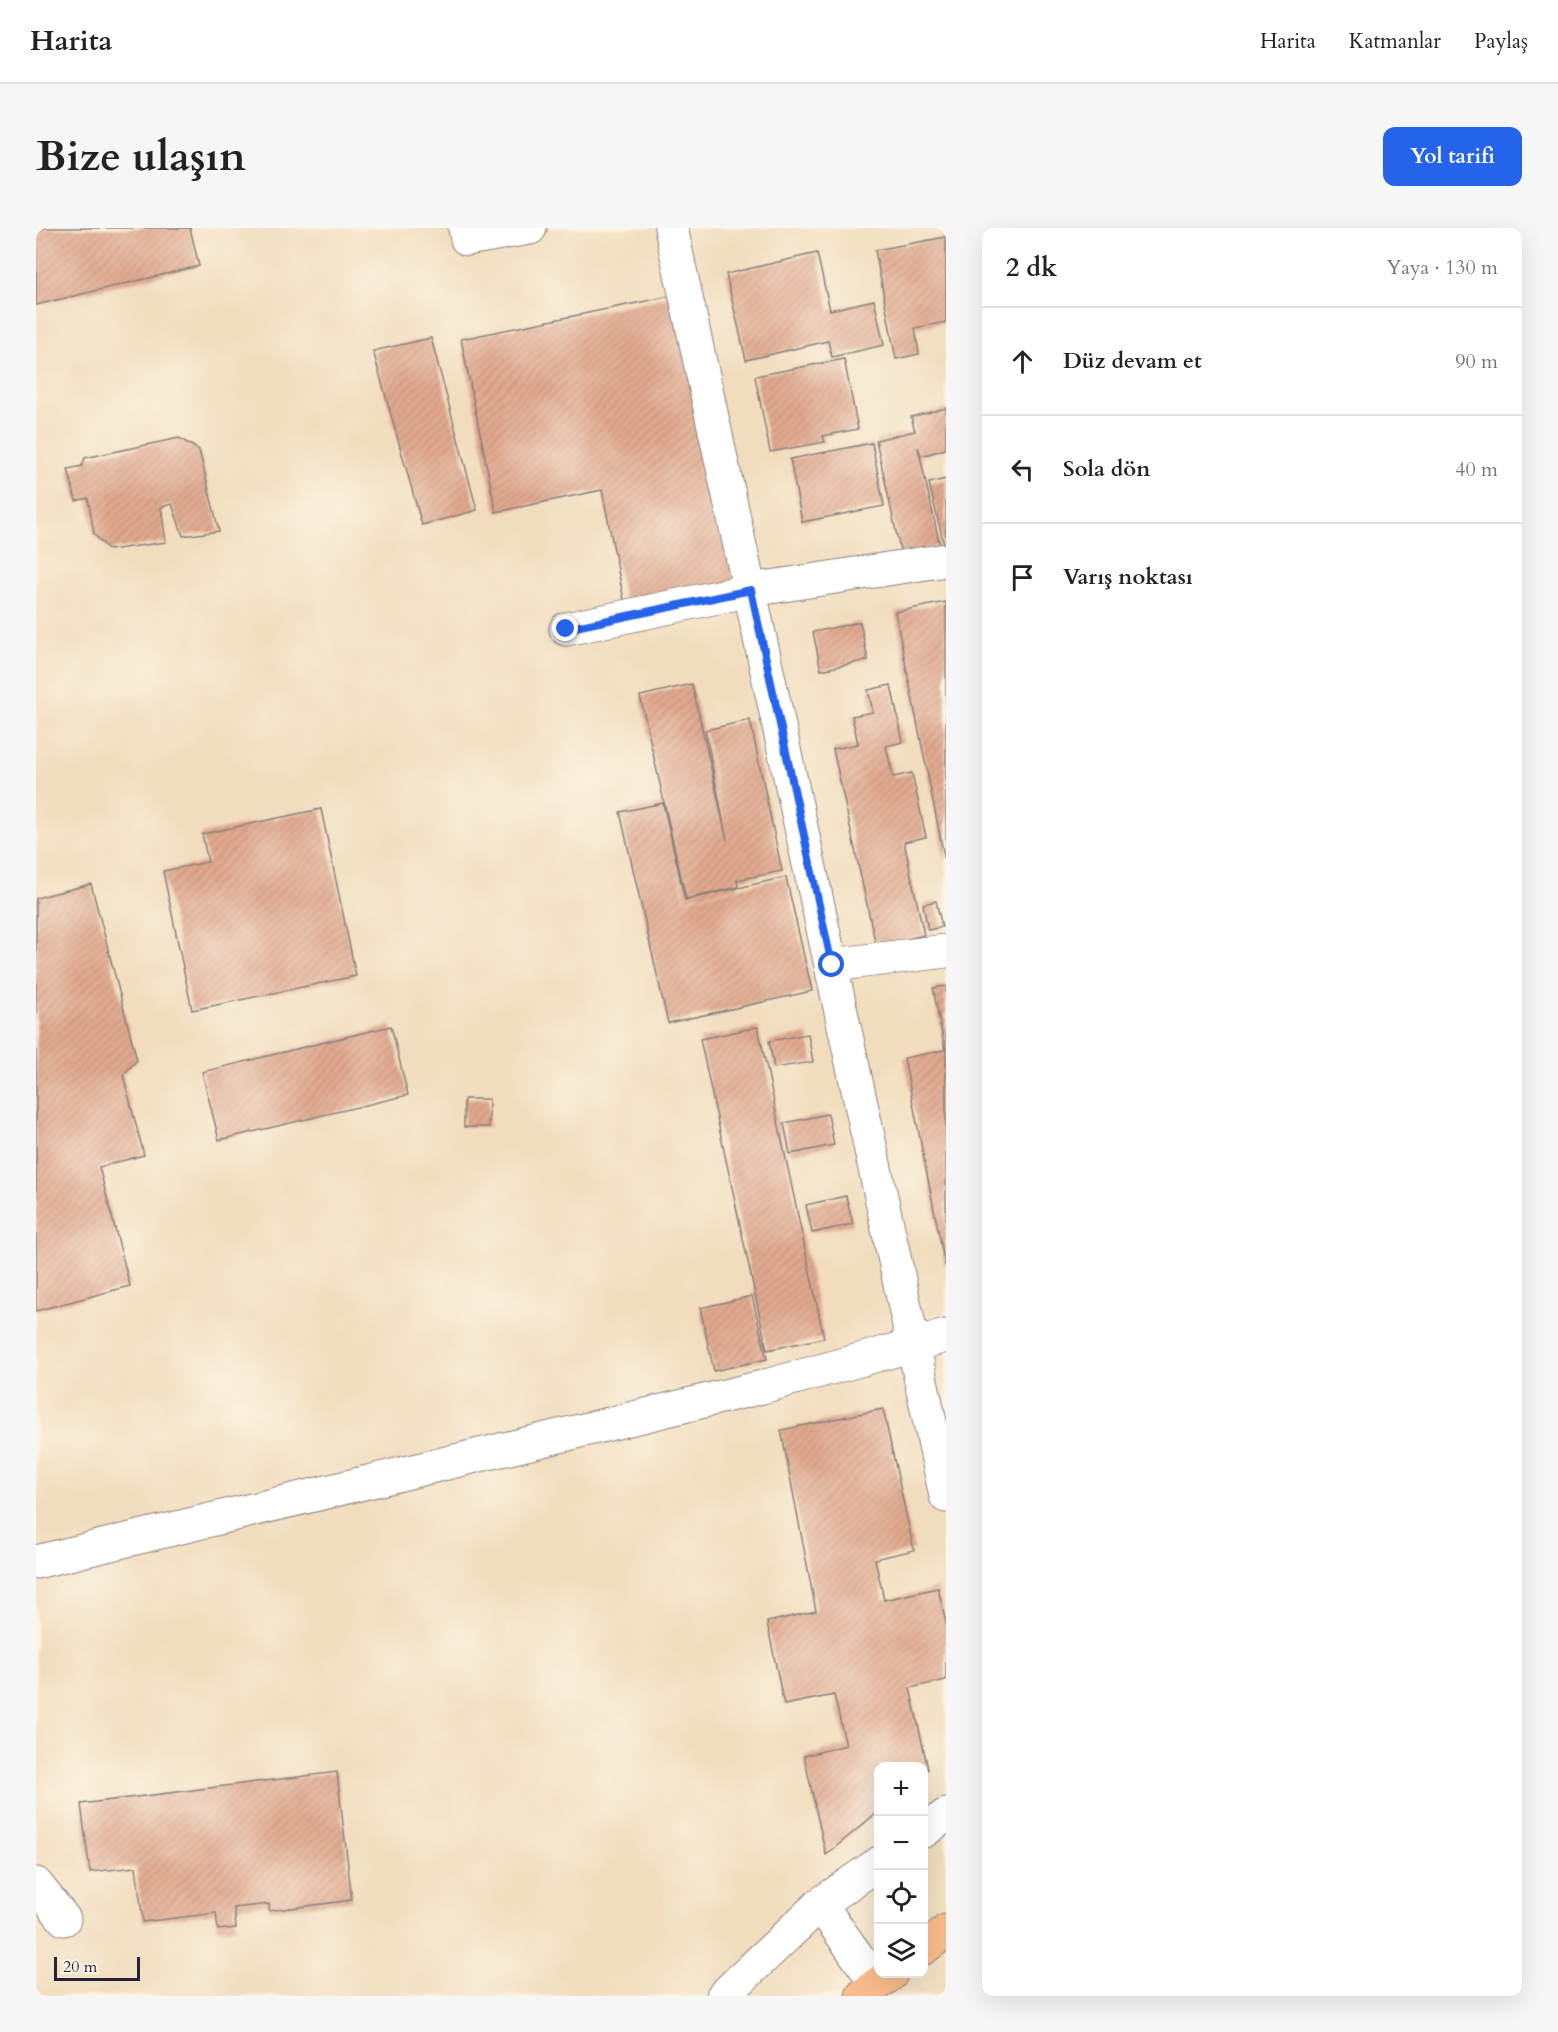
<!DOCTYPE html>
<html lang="tr">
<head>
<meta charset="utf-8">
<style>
  :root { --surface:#fff; --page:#f6f6f6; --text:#222; --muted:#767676; --line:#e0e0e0; --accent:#2563eb }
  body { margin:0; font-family:Cardo,serif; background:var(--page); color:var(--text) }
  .controls { position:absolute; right:18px; bottom:18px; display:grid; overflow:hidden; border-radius:12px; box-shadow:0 6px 24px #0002 }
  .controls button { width:54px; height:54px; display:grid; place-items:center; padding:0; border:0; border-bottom:2px solid var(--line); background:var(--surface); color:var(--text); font:30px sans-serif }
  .scale { position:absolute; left:18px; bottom:15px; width:86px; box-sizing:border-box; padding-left:6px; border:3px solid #22223b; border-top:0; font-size:16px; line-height:21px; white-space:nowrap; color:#22223b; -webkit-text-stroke:4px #fcf5e5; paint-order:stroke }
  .stop { position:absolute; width:18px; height:18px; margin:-14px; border:4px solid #2563eb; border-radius:50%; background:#fff }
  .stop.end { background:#2563eb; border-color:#fff; box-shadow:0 2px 6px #0008 }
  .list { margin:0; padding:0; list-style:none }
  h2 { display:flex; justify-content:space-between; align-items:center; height:78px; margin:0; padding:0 24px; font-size:26px }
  h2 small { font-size:20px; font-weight:400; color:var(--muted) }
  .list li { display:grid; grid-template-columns:39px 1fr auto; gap:18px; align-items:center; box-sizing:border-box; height:108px; padding:0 24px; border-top:2px solid var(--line) }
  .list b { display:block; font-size:22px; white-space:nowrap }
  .list em { font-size:20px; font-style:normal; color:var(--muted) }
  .icon { flex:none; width:33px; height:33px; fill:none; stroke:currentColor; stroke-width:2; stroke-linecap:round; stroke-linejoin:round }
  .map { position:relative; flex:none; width:910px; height:1768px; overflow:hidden; border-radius:12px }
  header { display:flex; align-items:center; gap:36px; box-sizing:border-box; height:84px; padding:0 30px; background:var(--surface); border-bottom:2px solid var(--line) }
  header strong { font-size:28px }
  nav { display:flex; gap:33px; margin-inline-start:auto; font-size:21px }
  .intro { display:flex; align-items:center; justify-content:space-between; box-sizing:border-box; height:144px; padding:0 36px }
  h1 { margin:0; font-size:42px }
  .button { padding:15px 27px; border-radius:12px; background:var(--accent); color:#fff; font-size:21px; font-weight:700 }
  main { display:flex; gap:36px; padding:0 36px }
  aside { flex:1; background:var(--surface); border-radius:12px; box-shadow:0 6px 24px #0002 }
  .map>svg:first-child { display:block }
</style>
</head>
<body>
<header>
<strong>Harita</strong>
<nav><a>Harita</a><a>Katmanlar</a><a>Paylaş</a></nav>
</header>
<div class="intro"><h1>Bize ulaşın</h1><a class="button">Yol tarifi</a></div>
<main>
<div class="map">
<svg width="910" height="1768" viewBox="0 0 910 1768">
  <defs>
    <pattern id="building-hatch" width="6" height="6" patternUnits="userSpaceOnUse" patternTransform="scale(1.5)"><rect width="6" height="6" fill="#e1a98f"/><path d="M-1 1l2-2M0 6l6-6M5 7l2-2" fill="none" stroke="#c1917c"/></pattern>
  </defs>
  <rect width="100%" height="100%" fill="#fcf5e5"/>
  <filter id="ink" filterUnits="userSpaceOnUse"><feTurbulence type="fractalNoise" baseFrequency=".0167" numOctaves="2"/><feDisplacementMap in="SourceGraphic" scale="12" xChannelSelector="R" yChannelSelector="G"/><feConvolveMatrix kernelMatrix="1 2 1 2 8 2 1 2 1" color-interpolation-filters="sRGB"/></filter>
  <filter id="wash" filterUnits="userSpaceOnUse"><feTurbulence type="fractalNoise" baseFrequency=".008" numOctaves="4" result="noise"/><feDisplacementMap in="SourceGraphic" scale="24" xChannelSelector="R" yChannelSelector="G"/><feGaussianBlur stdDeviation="1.35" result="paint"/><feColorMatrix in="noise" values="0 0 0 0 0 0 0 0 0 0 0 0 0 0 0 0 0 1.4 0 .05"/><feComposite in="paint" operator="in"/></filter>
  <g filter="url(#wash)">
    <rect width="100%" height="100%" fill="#f1ddbd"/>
    <g id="blocks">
      <path fill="url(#building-hatch)" d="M 0,0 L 154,0 L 163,38 L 0,77 Z
        M 910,9 L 910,94 L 879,100 L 883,126 L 860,131 L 839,22 Z
        M 781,25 L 794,82 L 838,72 L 848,117 L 796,129 L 792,113 L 710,132 L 690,46 Z
        M 640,67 L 699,360 L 590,382 L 566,262 L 460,284 L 425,111 Z
        M 395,110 L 441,282 L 386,297 L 337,123 Z
        M 808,131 L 822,201 L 787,208 L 789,214 L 734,224 L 719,148 Z
        M 910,180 L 910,221 L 885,228 L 882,219 L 904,318 L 865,326 L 840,212 L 879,203 L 875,189 Z
        M 143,210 L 163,222 L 183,303 L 147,308 L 136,276 L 125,279 L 130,314 L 73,322 L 58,306 L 52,270 L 40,273 L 32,241 L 46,238 L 49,230 Z
        M 836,215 L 848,278 L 766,294 L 754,231 Z
        M 910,251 L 910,321 L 909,321 L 893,255 Z
        M 910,374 L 910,633 L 909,633 L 859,384 Z
        M 824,394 L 832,432 L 785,442 L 777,404 Z
        M 656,456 L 691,612 L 669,502 L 714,492 L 746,643 L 701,652 L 702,659 L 650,671 L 604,468 Z
        M 855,457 L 867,514 L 850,518 L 857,549 L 876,545 L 890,609 L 868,614 L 888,707 L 840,718 L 797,521 L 822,516 L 816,488 L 837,484 L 832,462 Z
        M 627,575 L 649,672 L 750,649 L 776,763 L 632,795 L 584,584 Z
        M 285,581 L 320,748 L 156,782 L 127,643 L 172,634 L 166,606 Z
        M 55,656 L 101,832 L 87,847 L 108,927 L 63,939 L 94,1058 L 0,1083 L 0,670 Z
        M 900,673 L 906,699 L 892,702 L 887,676 Z
        M 910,758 L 910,1037 L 909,1037 L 868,830 L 909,822 L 897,760 Z
        M 355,798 L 372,867 L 183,912 L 166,844 Z
        M 722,799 L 788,1110 L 731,1122 L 664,811 Z
        M 772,806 L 777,834 L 738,840 L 733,813 Z
        M 428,871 L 453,871 L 453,899 L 428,899 Z
        M 792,886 L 798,917 L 754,926 L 748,895 Z
        M 810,968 L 817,996 L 776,1005 L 770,977 Z
        M 716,1068 L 731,1131 L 678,1143 L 664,1080 Z
        M 847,1181 L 878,1322 L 839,1331 L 848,1372 L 902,1360 L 910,1395 L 910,1452 L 874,1460 L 892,1541 L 888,1545 L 888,1538 L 843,1538 L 843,1583 L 790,1627 L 768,1528 L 810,1517 L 798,1467 L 748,1477 L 731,1394 L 780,1383 L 745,1202 Z
        M 301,1544 L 316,1672 L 233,1683 L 233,1676 L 198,1680 L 200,1700 L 182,1702 L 180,1685 L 107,1694 L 100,1639 L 54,1644 L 45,1576 Z"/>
    </g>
  </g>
  <g filter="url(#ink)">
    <use href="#blocks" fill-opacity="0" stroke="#8a807c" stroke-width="1.5"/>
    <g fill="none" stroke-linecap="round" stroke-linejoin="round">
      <g stroke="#8a807c" stroke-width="35">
        <path id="minor" d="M 429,0 L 431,11 L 494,0
          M 635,0 L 910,1268
          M 530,401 L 715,362 L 910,332
          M 796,737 L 910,723
          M 0,1334 L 726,1159 L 910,1108
          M 888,1603 L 910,1587
          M 0,1656 L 28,1691
          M 784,1676 L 841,1756
          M 687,1768 L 784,1676 L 843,1635"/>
      </g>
      <g stroke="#8a807c" stroke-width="35">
        <path id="highway" d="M 888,1720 L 910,1703
          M 826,1768 L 855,1746"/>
      </g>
      <use href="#minor" stroke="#fff" stroke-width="33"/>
      <use href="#highway" stroke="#fabb8c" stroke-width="33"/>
    </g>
  </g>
  <g fill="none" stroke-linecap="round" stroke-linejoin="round" filter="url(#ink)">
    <path stroke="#2563eb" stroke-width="8" d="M 530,401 L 715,362 L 796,737"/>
  </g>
</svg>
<div class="controls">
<button>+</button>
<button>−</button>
<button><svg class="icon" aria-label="locate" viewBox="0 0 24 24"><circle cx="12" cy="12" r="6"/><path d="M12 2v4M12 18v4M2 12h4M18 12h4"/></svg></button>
<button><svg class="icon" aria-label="layers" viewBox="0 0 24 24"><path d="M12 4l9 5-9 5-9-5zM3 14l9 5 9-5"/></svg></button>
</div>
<div class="scale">20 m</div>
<div class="stop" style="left:796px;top:737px"></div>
<div class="stop end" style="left:530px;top:401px"></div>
</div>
<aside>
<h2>2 dk<small>Yaya · 130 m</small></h2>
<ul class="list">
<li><svg class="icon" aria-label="ahead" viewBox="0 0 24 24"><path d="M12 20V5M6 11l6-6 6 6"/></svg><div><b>Düz devam et</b></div><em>90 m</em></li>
<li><svg class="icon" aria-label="left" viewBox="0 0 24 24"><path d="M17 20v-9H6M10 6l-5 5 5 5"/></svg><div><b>Sola dön</b></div><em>40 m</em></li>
<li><svg class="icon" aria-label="arrive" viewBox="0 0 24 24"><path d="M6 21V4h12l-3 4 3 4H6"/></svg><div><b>Varış noktası</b></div></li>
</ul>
</aside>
</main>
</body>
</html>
